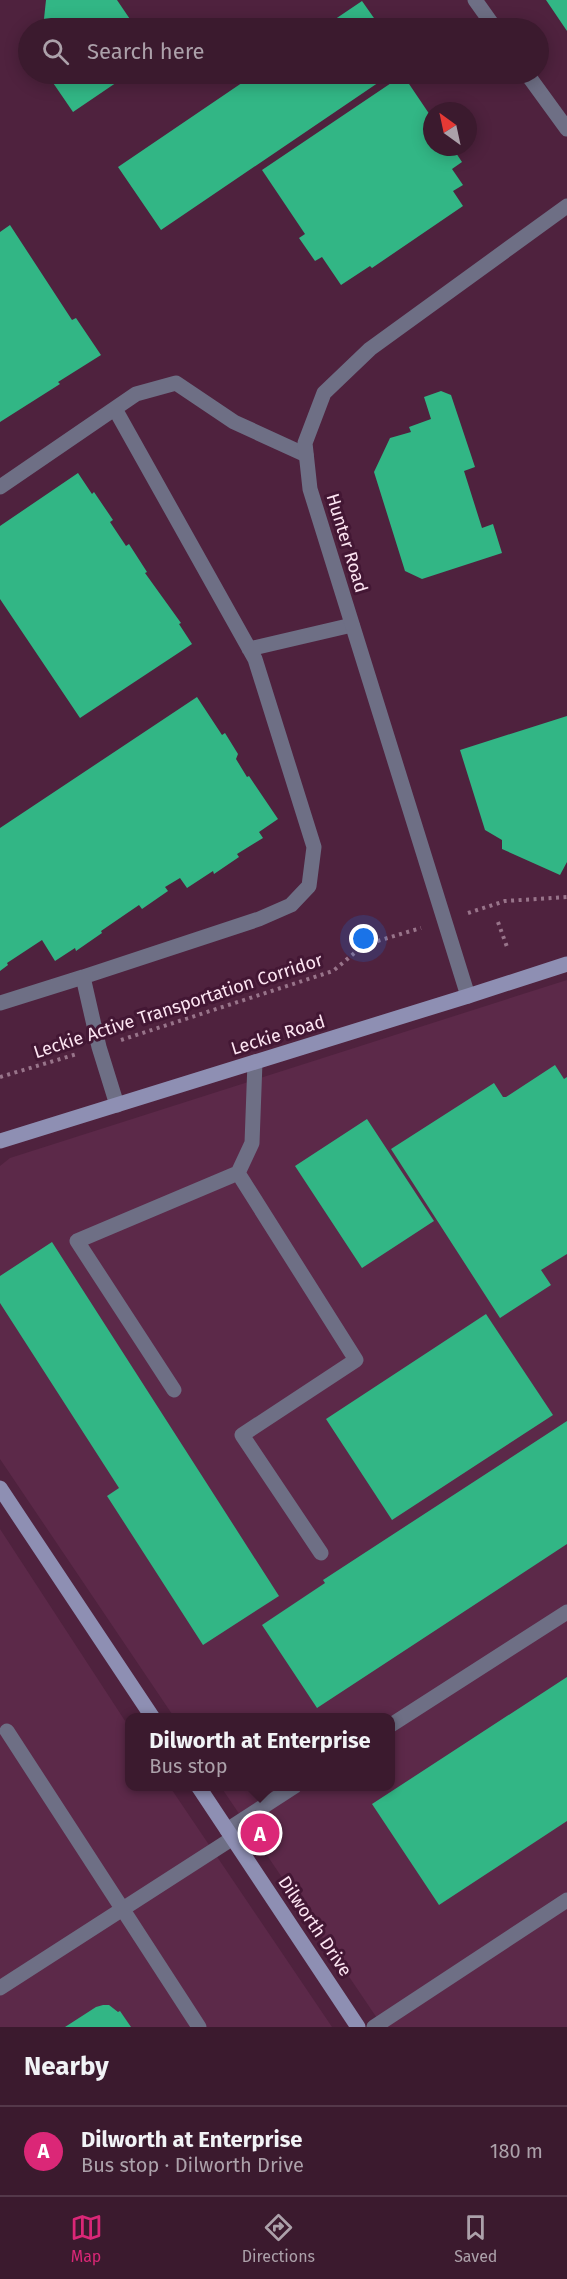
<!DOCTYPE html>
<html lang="en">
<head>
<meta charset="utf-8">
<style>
  :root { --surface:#3b1a2e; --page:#46273a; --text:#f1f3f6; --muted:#aca1aa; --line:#54384a; --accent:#db2777 }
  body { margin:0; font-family:"Fira Sans",sans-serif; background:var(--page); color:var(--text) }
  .compass { position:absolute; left:423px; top:102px; width:54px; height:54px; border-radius:50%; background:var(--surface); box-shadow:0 3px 15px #0003; rotate:327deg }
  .you { position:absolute; left:364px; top:939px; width:21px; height:21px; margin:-15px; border:4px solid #fff; border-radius:50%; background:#1a73e8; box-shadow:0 0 0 9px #1a73e833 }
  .badge { display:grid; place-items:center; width:39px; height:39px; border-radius:50%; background:var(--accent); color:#fff; font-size:20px; font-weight:700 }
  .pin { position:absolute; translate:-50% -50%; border:3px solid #fff; box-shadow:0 2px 6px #0006 }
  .popup { position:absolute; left:125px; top:1713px; width:270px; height:78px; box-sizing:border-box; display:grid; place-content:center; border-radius:12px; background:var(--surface); filter:drop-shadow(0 2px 4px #0005); font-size:20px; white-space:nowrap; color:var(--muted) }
  .popup b { font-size:22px; color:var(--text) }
  .popup::after { content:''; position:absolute; left:50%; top:100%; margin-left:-12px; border:12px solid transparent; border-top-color:var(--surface) }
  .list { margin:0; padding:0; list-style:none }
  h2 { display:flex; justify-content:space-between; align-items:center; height:78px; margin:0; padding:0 24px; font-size:26px }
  h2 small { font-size:20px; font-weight:400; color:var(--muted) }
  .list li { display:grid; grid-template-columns:39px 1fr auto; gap:18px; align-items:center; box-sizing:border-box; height:90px; padding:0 24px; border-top:2px solid var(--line) }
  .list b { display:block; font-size:22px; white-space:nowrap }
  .list p { margin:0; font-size:20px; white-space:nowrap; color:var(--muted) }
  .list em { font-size:20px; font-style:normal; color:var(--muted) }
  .icon { flex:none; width:33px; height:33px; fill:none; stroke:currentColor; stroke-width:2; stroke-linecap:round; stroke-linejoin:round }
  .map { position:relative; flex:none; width:567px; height:2027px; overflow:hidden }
  .search { position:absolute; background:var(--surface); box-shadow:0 3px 15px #0003; left:18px; right:18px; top:18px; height:66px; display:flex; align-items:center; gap:15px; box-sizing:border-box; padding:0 21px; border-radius:33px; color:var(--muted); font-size:22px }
  .sheet { height:168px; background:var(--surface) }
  nav { display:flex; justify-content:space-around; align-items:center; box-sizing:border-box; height:84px; border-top:2px solid var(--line); background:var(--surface); font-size:16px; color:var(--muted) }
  nav a { display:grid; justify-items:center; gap:3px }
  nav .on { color:var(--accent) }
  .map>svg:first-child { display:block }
</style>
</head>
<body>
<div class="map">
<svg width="567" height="2027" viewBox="0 0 567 2027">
  <rect width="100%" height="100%" fill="#4f223e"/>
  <path fill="#5c2949" d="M 567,980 L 567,2027 L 383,2027 L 221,1787 L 391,1786 L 391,1718 L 174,1717 L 0,1459 L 0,1166 L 10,1158 Z
    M 0,1529 L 129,1727 L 130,1786 L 170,1787 L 332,2027 L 0,2027 Z"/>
  <path fill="#32b685" d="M 46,0 L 117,0 L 136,28 L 43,28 Z
    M 546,0 L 567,0 L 567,31 Z
    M 362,1 L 381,28 L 322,28 Z
    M 47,74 L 129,74 L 73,112 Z
    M 255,74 L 391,74 L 161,230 L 118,167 Z
    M 403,75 L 432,118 L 432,147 L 452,147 L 462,162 L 452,169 L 463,185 L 453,191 L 463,206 L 372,268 L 370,266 L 341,285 L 322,257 L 315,261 L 299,238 L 305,234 L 262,170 Z
    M 10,225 L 72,320 L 76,318 L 101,355 L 58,382 L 60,384 L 0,422 L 0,232 Z
    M 441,391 L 451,395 L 475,467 L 464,471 L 482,528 L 493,524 L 502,553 L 422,579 L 405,571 L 374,472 L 390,438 L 411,432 L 409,427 L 431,419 L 424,397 Z
    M 78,473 L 92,494 L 94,492 L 113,520 L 110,522 L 126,546 L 129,544 L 147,572 L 145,573 L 181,623 L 179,624 L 192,644 L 80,718 L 0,599 L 0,526 Z
    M 197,697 L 222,735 L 225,733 L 238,754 L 236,759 L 247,777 L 249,776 L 278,819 L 259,832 L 263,838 L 237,854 L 239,857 L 214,874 L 213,871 L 187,888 L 180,878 L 165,887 L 168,891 L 142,909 L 139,905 L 101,931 L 102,933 L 76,951 L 75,948 L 55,961 L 42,940 L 7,963 L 8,965 L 0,971 L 0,828 Z
    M 567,716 L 567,862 L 560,875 L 502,849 L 502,840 L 485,830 L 460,750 Z
    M 555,1065 L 564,1079 L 567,1077 L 567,1254 L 541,1270 L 551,1285 L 500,1318 L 391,1149 L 494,1083 L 503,1097 L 506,1097 Z
    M 367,1119 L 434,1221 L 362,1268 L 295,1166 Z
    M 52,1242 L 279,1596 L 203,1645 L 107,1496 L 119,1488 L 0,1303 L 0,1276 Z
    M 486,1314 L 553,1415 L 392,1520 L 326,1419 Z
    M 567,1421 L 567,1544 L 317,1708 L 262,1625 L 325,1583 L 323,1580 Z
    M 567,1677 L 567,1821 L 439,1905 L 372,1804 Z
    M 103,2005 L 109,2005 L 118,2012 L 120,2011 L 131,2027 L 65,2027 L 96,2007 Z"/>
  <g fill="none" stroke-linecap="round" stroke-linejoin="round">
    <path stroke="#98748a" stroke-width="4" stroke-dasharray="3 4.5" stroke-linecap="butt" d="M 468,913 L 505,901 L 567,897
      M 498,922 L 507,947
      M 121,1040 L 333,971 L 364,945 L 421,928
      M 0,1077 L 77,1054"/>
    <path stroke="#6e6f85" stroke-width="15" d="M 0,487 L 136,394 L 176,383 L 234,422 L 306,455
      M 249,649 L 352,625
      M 83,977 L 259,919 L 291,905 L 309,886 L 314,847 L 255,659 L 115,409
      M 0,1003 L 83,977 L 99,1047 L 117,1105
      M 255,1062 L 252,1143 L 238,1173 L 356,1360 L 242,1435 L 321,1553
      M 174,1390 L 77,1241 L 238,1173
      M 391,1725 L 567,1612
      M 7,1731 L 199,2027
      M 227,1830 L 295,1786
      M 0,1988 L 233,1838
      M 374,2027 L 567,1900"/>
    <path stroke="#6e6f85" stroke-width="15" d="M 475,0 L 495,28
      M 527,74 L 567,129
      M 468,996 L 310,489 L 305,443 L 324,393 L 370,349 L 567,206"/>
    <path stroke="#8e8fb3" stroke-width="15" d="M 0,1141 L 468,996 L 567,964
      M 0,1488 L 153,1718
      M 198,1786 L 358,2027"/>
  </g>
  <g text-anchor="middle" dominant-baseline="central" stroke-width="6" stroke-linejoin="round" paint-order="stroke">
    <g font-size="18" fill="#fde5f2" stroke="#431734">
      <text transform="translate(347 543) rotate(73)">Hunter Road</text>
      <text transform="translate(178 1006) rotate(-18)">Leckie Active Transportation Corridor</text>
      <text transform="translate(278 1035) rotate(-17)">Leckie Road</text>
      <text transform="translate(315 1926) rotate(56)">Dilworth Drive</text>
    </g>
  </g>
</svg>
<svg class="compass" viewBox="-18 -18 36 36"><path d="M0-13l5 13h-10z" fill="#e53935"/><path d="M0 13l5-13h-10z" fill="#aca1aa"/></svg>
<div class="you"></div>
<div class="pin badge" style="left:260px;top:1833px">A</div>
<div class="popup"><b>Dilworth at Enterprise</b>Bus stop</div>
<div class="search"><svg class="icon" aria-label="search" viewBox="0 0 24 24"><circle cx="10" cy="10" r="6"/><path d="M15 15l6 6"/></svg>Search here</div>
</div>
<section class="sheet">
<h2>Nearby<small></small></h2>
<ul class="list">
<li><span class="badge">A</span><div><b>Dilworth at Enterprise</b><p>Bus stop · Dilworth Drive</p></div><em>180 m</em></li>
</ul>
</section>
<nav>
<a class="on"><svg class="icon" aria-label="map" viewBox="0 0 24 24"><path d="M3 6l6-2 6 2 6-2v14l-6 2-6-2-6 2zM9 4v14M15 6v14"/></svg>Map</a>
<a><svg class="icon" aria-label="directions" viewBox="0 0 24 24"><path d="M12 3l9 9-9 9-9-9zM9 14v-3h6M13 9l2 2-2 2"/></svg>Directions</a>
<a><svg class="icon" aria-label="saved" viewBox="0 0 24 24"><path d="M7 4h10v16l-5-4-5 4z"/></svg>Saved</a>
</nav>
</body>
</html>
